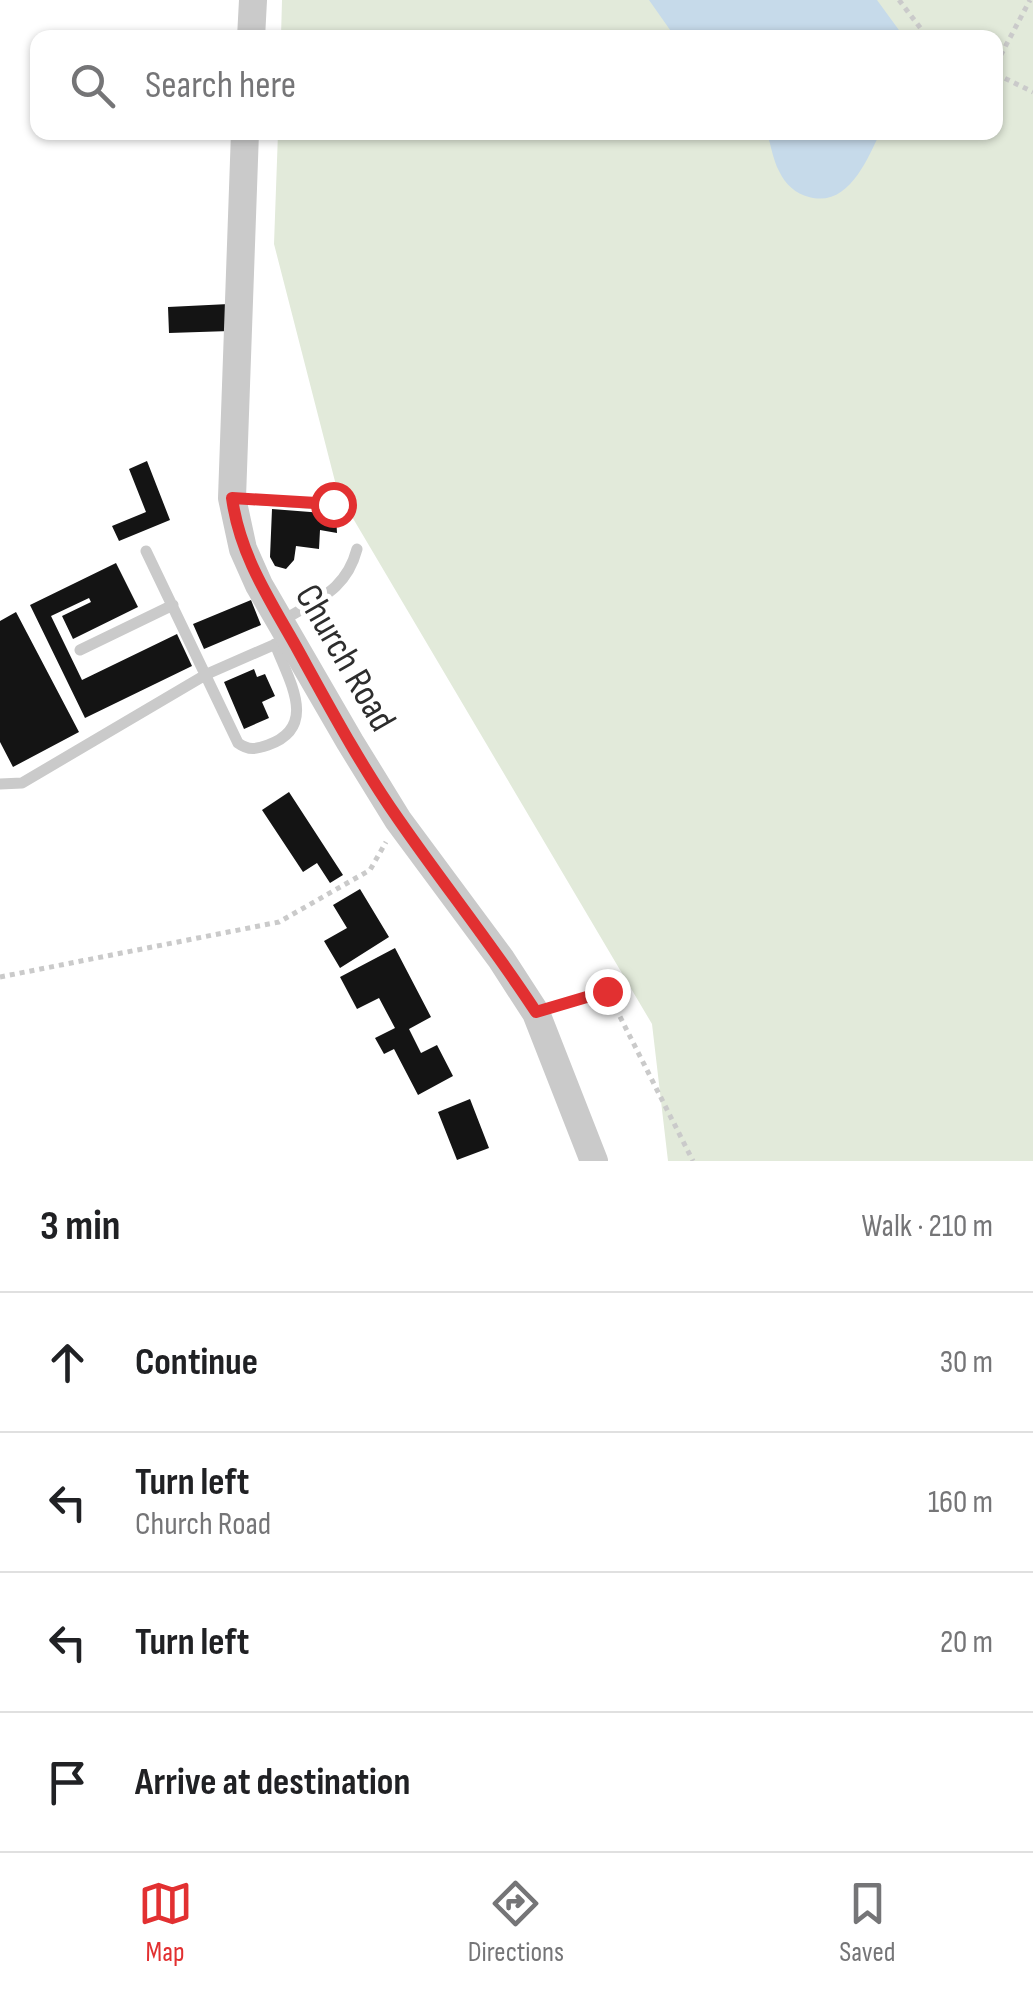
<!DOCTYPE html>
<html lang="en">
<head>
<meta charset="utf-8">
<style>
  :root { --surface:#fff; --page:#f6f6f6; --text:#202124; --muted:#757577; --line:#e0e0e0; --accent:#e23031 }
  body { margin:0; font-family:"Sofia Sans Condensed",sans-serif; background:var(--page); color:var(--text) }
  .stop { position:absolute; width:30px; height:30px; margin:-22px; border:8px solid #e23031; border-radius:50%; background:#fff }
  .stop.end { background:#e23031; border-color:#fff; box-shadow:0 2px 10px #0008 }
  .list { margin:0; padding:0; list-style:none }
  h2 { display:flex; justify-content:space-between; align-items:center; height:130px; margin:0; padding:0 40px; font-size:42px }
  h2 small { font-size:32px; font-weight:400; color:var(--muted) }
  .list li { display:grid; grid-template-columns:65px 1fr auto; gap:30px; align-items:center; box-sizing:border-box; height:140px; padding:0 40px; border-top:2px solid var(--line) }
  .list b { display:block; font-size:38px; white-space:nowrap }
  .list p { margin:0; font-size:32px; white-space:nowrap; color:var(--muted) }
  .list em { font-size:32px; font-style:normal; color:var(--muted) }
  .icon { flex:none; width:55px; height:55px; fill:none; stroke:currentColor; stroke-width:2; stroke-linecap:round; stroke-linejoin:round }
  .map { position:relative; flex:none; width:1033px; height:1161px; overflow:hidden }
  .search { position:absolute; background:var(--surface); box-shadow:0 2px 8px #0004; left:30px; right:30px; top:30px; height:110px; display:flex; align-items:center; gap:25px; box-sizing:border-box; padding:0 35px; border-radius:20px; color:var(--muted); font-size:38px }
  .sheet { height:690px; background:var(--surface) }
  nav { display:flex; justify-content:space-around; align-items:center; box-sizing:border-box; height:140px; border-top:2px solid var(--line); background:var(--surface); font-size:28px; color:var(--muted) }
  nav a { display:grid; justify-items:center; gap:5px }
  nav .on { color:var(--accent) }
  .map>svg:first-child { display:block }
</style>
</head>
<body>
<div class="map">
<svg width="1033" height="1161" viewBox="0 0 1033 1161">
  <rect width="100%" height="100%" fill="#fff"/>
  <path fill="#e2eada" d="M 282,0 L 1033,0 L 1033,1161 L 668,1161 L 652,1024 L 338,493 L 274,244 L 278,133 L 996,132 L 996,38 L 281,37 Z"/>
  <path fill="#c6daea" d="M 649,0 L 877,0 L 904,37 L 675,37 Z
    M 767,133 L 767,132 L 880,133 C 867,160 848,208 809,197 C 796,194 785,184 779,171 C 773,160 771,145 767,133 Z"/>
  <path fill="#141414" d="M 229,304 L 230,331 L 169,333 L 168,307 Z
    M 147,461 L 170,520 L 119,541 L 112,526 L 146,512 L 129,469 Z
    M 272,509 L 336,514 L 337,533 L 320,530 L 319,549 L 296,546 L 294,560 L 286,569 L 275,566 L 270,557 Z
    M 116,563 L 138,607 L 73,639 L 62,616 L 91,602 L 89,598 L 51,616 L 82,680 L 177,634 L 192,666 L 85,718 L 30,605 Z
    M 251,600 L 261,625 L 204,649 L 193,624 Z
    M 16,612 L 79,732 L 13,767 L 0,742 L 0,621 Z
    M 254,669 L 257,677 L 265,674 L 275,696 L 262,702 L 269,718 L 244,729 L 224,682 Z
    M 289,792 L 343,875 L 330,883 L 317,863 L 303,872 L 262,810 Z
    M 360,889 L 389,937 L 340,968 L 324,941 L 347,928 L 333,905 Z
    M 395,948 L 431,1017 L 409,1029 L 421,1053 L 437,1045 L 453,1076 L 418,1095 L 394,1049 L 384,1054 L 375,1038 L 395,1028 L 379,998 L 357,1009 L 340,977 Z
    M 470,1099 L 489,1148 L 457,1160 L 438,1112 Z"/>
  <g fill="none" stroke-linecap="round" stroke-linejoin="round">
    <path stroke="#cacaca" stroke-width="5" stroke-dasharray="5 5" stroke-linecap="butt" d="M 899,0 L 928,38
      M 996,64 L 1030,0
      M 996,74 L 1033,92
      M 0,977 L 279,922 L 370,870 L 386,842
      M 558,1006 L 607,991 L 693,1161"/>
    <path stroke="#cacaca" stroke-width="11" d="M 232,498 L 333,505
      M 146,551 L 238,743 C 249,751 256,749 268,745 C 319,727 289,681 275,644
      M 282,621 C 317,599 346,591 357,549
      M 80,650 L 173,605
      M 0,784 L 22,783 L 207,674 L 278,643"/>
    <path stroke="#cacaca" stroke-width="28" d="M 251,38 L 253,0
      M 245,132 L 232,498 L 243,549 L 259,585 L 350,742 L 398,820 L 501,959 L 536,1013 L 594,1161"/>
  </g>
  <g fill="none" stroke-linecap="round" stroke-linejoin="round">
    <path stroke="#e23031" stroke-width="12" d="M 333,504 L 232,498 C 240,556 270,600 298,650 C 330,708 361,766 399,820 C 444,885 493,946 536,1012 L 607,991"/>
  </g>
  <g text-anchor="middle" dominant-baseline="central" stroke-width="10" stroke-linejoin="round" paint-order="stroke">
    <g font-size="38" fill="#2d2d2d" stroke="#fff">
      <text transform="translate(345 658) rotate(60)">Church Road</text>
    </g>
  </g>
</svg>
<div class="stop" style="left:333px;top:504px"></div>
<div class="stop end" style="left:607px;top:991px"></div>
<div class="search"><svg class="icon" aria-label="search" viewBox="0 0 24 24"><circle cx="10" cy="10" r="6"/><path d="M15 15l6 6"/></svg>Search here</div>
</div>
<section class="sheet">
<h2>3 min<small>Walk · 210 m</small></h2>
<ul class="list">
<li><svg class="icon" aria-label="ahead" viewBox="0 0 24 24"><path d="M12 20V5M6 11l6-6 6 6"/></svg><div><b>Continue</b></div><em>30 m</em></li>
<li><svg class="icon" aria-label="left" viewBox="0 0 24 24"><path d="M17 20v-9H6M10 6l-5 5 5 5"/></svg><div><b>Turn left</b><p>Church Road</p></div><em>160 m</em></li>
<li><svg class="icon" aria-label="left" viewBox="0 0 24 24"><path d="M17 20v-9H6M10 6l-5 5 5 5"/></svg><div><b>Turn left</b></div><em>20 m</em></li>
<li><svg class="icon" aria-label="arrive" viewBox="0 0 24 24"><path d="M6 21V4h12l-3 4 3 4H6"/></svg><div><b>Arrive at destination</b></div></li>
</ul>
</section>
<nav>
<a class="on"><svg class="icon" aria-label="map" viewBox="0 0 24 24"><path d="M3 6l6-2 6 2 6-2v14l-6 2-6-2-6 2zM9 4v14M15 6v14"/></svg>Map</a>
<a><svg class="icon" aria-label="directions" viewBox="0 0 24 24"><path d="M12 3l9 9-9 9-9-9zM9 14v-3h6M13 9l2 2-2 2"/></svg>Directions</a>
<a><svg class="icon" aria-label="saved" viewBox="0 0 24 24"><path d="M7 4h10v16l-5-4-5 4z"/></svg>Saved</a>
</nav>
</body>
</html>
